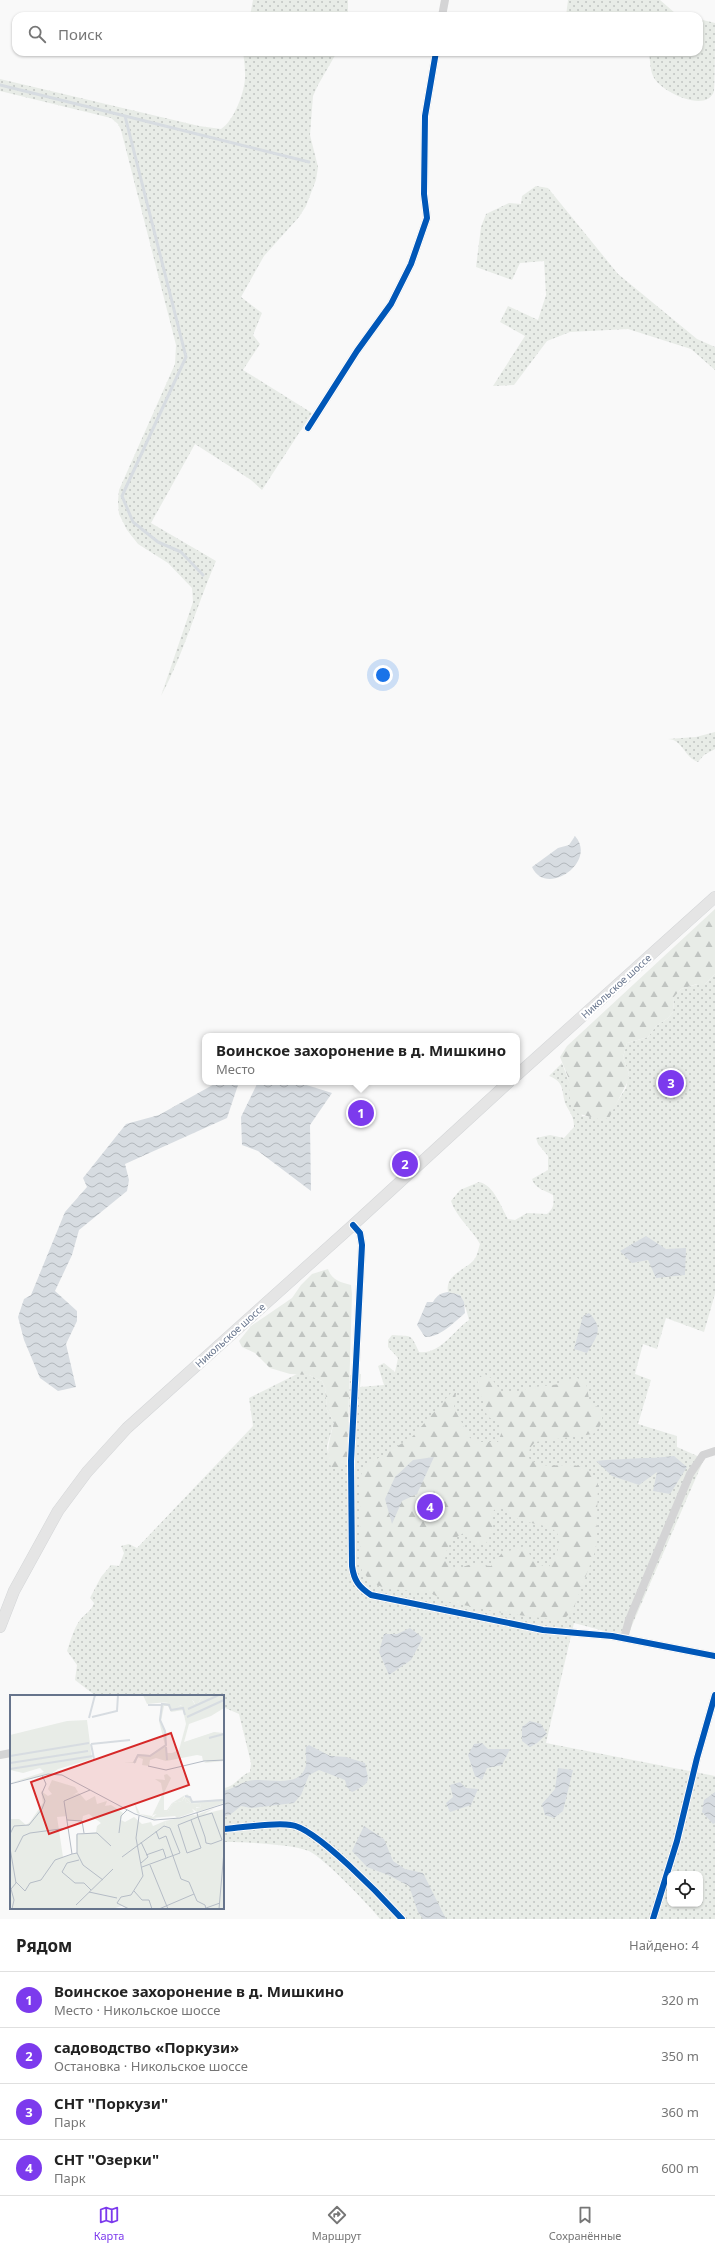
<!DOCTYPE html>
<html lang="ru">
<head>
<meta charset="utf-8">
<style>
  :root { --surface:#fff; --page:#f2f2f2; --text:#222; --muted:#767676; --line:#e0e0e0; --accent:#7c3aed }
  body { margin:0; font-family:"Noto Sans",sans-serif; background:var(--page); color:var(--text) }
  .controls { position:absolute; right:12px; bottom:12px; display:grid; overflow:hidden; border-radius:8px; box-shadow:0 1px 3px #0004 }
  .controls button { width:36px; height:36px; display:grid; place-items:center; padding:0; border:0; border-bottom:1px solid var(--line); background:var(--surface); color:var(--text); font:20px sans-serif }
  .you { position:absolute; left:383px; top:675px; width:14px; height:14px; margin:-10px; border:3px solid #fff; border-radius:50%; background:#1a73e8; box-shadow:0 0 0 6px #1a73e833 }
  .badge { display:grid; place-items:center; width:26px; height:26px; border-radius:50%; background:var(--accent); color:#fff; font-size:13px; font-weight:700 }
  .pin { position:absolute; translate:-50% -50%; border:2px solid #fff; box-shadow:0 1px 4px #0006 }
  .popup { position:absolute; left:202px; top:1033px; width:318px; height:52px; box-sizing:border-box; display:grid; place-content:center; border-radius:8px; background:var(--surface); filter:drop-shadow(0 1px 3px #0005); font-size:13px; white-space:nowrap; color:var(--muted) }
  .popup b { font-size:15px; color:var(--text) }
  .popup::after { content:''; position:absolute; left:50%; top:100%; margin-left:-8px; border:8px solid transparent; border-top-color:var(--surface) }
  .list { margin:0; padding:0; list-style:none }
  h2 { display:flex; justify-content:space-between; align-items:center; height:52px; margin:0; padding:0 16px; font-size:17px }
  h2 small { font-size:13px; font-weight:400; color:var(--muted) }
  .list li { display:grid; grid-template-columns:26px 1fr auto; gap:12px; align-items:center; box-sizing:border-box; height:56px; padding:0 16px; border-top:1px solid var(--line) }
  .list b { display:block; font-size:15px; white-space:nowrap }
  .list p { margin:0; font-size:13px; white-space:nowrap; color:var(--muted) }
  .list em { font-size:13px; font-style:normal; color:var(--muted) }
  .icon { flex:none; width:22px; height:22px; fill:none; stroke:currentColor; stroke-width:2; stroke-linecap:round; stroke-linejoin:round }
  .map { position:relative; flex:none; width:715px; height:1919px; overflow:hidden }
  .search { position:absolute; background:var(--surface); box-shadow:0 1px 3px #0004; left:12px; right:12px; top:12px; height:44px; display:flex; align-items:center; gap:10px; box-sizing:border-box; padding:0 14px; border-radius:12px; color:var(--muted); font-size:15px }
  .sheet { height:276px; background:var(--surface) }
  nav { display:flex; justify-content:space-around; align-items:center; box-sizing:border-box; height:56px; border-top:1px solid var(--line); background:var(--surface); font-size:11px; color:var(--muted) }
  nav a { display:grid; justify-items:center; gap:2px }
  nav .on { color:var(--accent) }
  .map>svg:first-child { display:block }
</style>
</head>
<body>
<div class="map">
<svg width="715" height="1919" viewBox="0 0 715 1919">
  <defs>
    <pattern id="grass-dots" width="8" height="8" patternUnits="userSpaceOnUse"><rect width="8" height="8" fill="#e8ece7"/><path d="M2 2h.1M6 6h.1" fill="none" stroke="#c0c4c1" stroke-width="1.8" stroke-linecap="round"/></pattern>
    <pattern id="forest-firs" width="22" height="20" patternUnits="userSpaceOnUse"><rect width="22" height="20" fill="#e8ece7"/><path d="M5 1l3.5 6h-7zM16 11l3.5 6h-7z" fill="#c0c4c1"/></pattern>
    <pattern id="water-waves" width="16" height="10" patternUnits="userSpaceOnUse"><rect width="16" height="10" fill="#d7dce1"/><path d="M0 5q4-4 8 0t8 0" fill="none" stroke="#b2b7bc"/></pattern>
  </defs>
  <rect width="100%" height="100%" fill="#f9f9f9"/>
  <path fill="url(#grass-dots)" fill-rule="evenodd" d="M 253,0 L 348,0 L 348,16 L 250,16 Z
    M 568,0 L 660,0 L 675,13 L 686,16 L 566,16 Z
    M 699,19 L 715,23 C 715,37 715,81 714,91 C 707,114 660,92 653,76 C 650,69 650,59 649,52 L 699,52 Z
    M 243,52 L 337,52 L 318,85 L 313,96 L 310,135 L 318,167 L 316,180 L 306,206 L 299,217 L 264,256 L 241,297 L 262,313 L 253,335 L 260,344 L 243,370 L 312,413 L 262,490 L 251,480 L 195,444 L 151,523 L 216,561 C 196,607 185,651 161,696 L 193,602 L 192,588 L 168,563 L 138,544 L 127,530 L 119,514 L 118,501 L 119,490 L 175,364 L 176,345 L 121,130 L 118,124 L 111,118 L 0,91 L 0,79 L 199,126 L 221,129 C 234,121 246,90 245,74 C 245,67 244,59 243,52 Z
    M 536,186 L 548,188 L 618,274 L 697,339 L 715,347 L 715,370 L 691,349 L 628,329 L 570,332 L 547,341 L 514,385 L 493,386 L 525,336 L 500,322 L 508,306 L 538,320 L 546,295 L 544,261 L 520,263 L 512,280 L 476,267 L 481,227 L 486,214 L 509,203 L 521,204 L 522,196 Z
    M 715,732 L 715,749 L 704,755 L 698,762 C 685,758 682,739 668,739 L 696,737 Z
    M 715,974 L 715,1294 L 704,1332 L 666,1318 L 657,1349 L 643,1344 L 635,1374 L 651,1380 L 638,1424 L 677,1436 L 677,1447 L 704,1459 L 627,1637 L 574,1623 L 546,1743 L 715,1776 L 715,1919 L 380,1919 C 368,1904 325,1859 309,1851 C 291,1844 243,1842 223,1842 L 223,1788 C 234,1788 240,1775 250,1772 L 251,1763 L 239,1714 L 223,1707 L 223,1696 L 96,1696 L 75,1680 L 77,1665 L 67,1651 C 70,1642 74,1628 80,1620 C 85,1613 91,1612 94,1603 L 90,1598 L 101,1577 L 111,1565 L 119,1566 L 124,1553 L 121,1546 L 129,1544 L 137,1548 L 253,1426 L 249,1398 L 297,1374 L 309,1375 L 322,1381 L 325,1387 L 327,1410 L 334,1422 L 327,1446 L 328,1453 L 347,1461 L 350,1375 L 361,1374 L 360,1387 L 384,1385 L 378,1366 L 384,1363 L 395,1372 L 398,1358 L 388,1347 L 388,1340 L 392,1335 C 412,1337 410,1332 419,1352 C 440,1355 454,1330 469,1320 C 467,1312 464,1302 460,1295 L 448,1292 C 445,1276 462,1271 472,1262 C 477,1258 478,1250 480,1244 C 472,1229 456,1217 451,1201 L 460,1190 L 479,1182 C 494,1185 501,1207 508,1219 L 515,1220 L 527,1213 L 547,1214 C 554,1208 554,1204 553,1195 C 546,1191 534,1188 532,1179 L 548,1170 L 548,1156 L 538,1144 L 536,1138 L 550,1135 L 564,1138 L 574,1127 C 574,1118 571,1114 567,1107 C 560,1093 567,1083 549,1076 L 562,1063 L 582,1116 L 596,1117 L 602,1120 L 615,1105 L 626,1088 L 629,1074 L 623,1057 L 627,1043 L 648,1037 L 656,1026 L 668,1018 L 673,1012 L 674,997 L 681,989 L 698,984 L 705,984 ZM 670,1874 L 700,1874 L 700,1904 L 670,1904 Z"/>
  <path fill="url(#forest-firs)" fill-rule="evenodd" d="M 715,909 L 715,974 L 705,984 L 697,984 L 681,989 L 674,997 L 673,1012 L 668,1018 L 656,1026 L 648,1037 L 627,1043 L 623,1057 L 629,1074 L 628,1081 L 609,1118 L 602,1120 L 576,1113 L 570,1099 L 568,1077 L 560,1057 L 567,1046 Z
    M 328,1269 C 332,1281 341,1282 351,1285 L 352,1294 L 347,1461 L 338,1470 L 331,1467 C 325,1450 330,1439 334,1422 L 327,1410 L 325,1387 L 322,1381 L 309,1375 L 290,1374 L 270,1368 L 255,1353 L 242,1347 L 239,1341 L 251,1326 L 292,1298 L 301,1285 L 312,1274 Z
    M 483,1373 L 491,1378 L 501,1391 L 509,1393 L 535,1387 L 561,1384 L 568,1379 L 577,1378 L 586,1382 L 589,1399 L 602,1412 C 603,1422 601,1427 593,1434 L 535,1442 L 530,1448 L 528,1457 C 546,1478 580,1449 598,1482 L 596,1549 L 573,1610 L 562,1621 L 497,1612 L 449,1602 L 428,1592 L 387,1589 L 372,1583 L 362,1571 L 360,1561 L 361,1475 L 364,1467 L 412,1437 L 451,1393 L 456,1393 L 454,1408 L 470,1438 L 479,1442 L 498,1442 L 501,1434 L 501,1425 L 487,1416 L 477,1380 ZM 503,1507 C 515,1524 533,1521 550,1528 C 568,1535 556,1558 548,1568 L 534,1562 L 525,1546 L 502,1553 L 491,1566 C 486,1566 479,1564 474,1564 C 459,1566 459,1574 445,1560 C 446,1547 451,1539 464,1533 L 478,1544 L 486,1544 L 493,1526 L 491,1517 L 494,1510 Z"/>
  <path fill="url(#water-waves)" d="M 575,836 C 598,862 546,898 532,867 L 558,848 L 569,845 Z
    M 218,1082 L 239,1082 L 227,1118 L 125,1164 L 129,1180 L 127,1191 L 79,1230 L 72,1255 L 55,1291 L 77,1311 L 77,1321 L 66,1344 L 76,1387 L 58,1391 L 40,1378 L 24,1340 L 18,1317 L 24,1299 L 31,1295 L 65,1212 L 87,1187 L 83,1178 L 126,1124 L 159,1115 Z
    M 258,1082 L 297,1082 L 332,1093 L 310,1125 L 311,1191 L 258,1151 L 242,1145 L 241,1117 Z
    M 646,1236 L 666,1249 L 686,1248 L 685,1275 L 656,1278 L 648,1260 L 632,1263 L 620,1251 Z
    M 448,1292 L 460,1295 L 464,1302 L 465,1313 C 453,1323 441,1337 425,1337 L 417,1325 L 427,1302 L 433,1302 C 437,1295 441,1293 448,1292 Z
    M 589,1313 C 605,1329 596,1337 587,1353 L 574,1349 L 583,1316 Z
    M 674,1456 L 687,1467 L 670,1494 L 653,1491 L 657,1472 L 639,1485 L 612,1476 L 596,1461 C 622,1458 648,1459 674,1456 Z
    M 434,1457 L 417,1494 L 402,1501 L 392,1524 L 385,1499 L 395,1477 L 413,1460 Z
    M 410,1628 L 423,1638 L 411,1660 L 389,1675 L 379,1652 L 384,1634 L 397,1634 Z
    M 530,1721 L 541,1724 L 547,1734 L 537,1743 L 530,1747 L 522,1741 L 522,1727 Z
    M 482,1743 L 488,1749 L 510,1749 L 502,1765 L 487,1768 L 482,1780 L 475,1776 L 468,1755 L 474,1744 Z
    M 309,1745 L 330,1756 L 346,1757 L 365,1763 C 368,1781 373,1782 352,1792 L 347,1787 L 345,1780 L 319,1770 L 309,1775 L 301,1795 L 294,1803 L 251,1808 L 241,1806 L 231,1814 L 223,1817 L 223,1791 C 234,1789 243,1780 255,1780 C 272,1779 301,1788 306,1765 C 307,1761 305,1753 306,1747 Z
    M 558,1768 L 573,1770 L 563,1811 L 554,1818 L 545,1815 L 542,1804 L 555,1789 Z
    M 460,1782 L 466,1788 L 478,1789 L 471,1805 L 450,1812 L 446,1803 L 453,1797 L 450,1785 Z
    M 715,1792 L 715,1823 L 713,1824 L 702,1812 L 704,1800 Z
    M 364,1826 L 384,1839 L 393,1861 L 405,1869 L 423,1873 L 446,1919 L 423,1919 L 418,1912 L 409,1886 L 388,1875 L 367,1867 L 352,1851 Z"/>
  <g fill="none" stroke-linecap="round" stroke-linejoin="round">
    <path stroke="#d7dce1" stroke-width="3" d="M 0,85 L 125,116 L 186,357 L 122,496 L 133,522 L 158,542 L 181,552 L 203,575
      M 125,116 L 309,162"/>
    <g stroke="#d4d6d8" stroke-width="12">
      <path id="secondary" d="M 517,1075 L 715,897
        M 0,1627 L 14,1591 L 58,1511 L 87,1472 L 127,1428 L 353,1225 L 509,1082"/>
    </g>
    <path stroke="#d4d4d5" stroke-width="8" d="M 442,16 L 445,0
      M 308,428 L 357,351 L 391,304 L 411,264 L 427,218 L 424,194 L 425,116 L 436,52
      M 353,1225 L 360,1233 L 362,1245 L 351,1461 L 352,1566 C 354,1581 359,1587 371,1595 L 543,1630 L 612,1636 L 715,1656
      M 624,1638 L 629,1620 L 690,1474 L 703,1455 L 715,1451
      M 0,1755 L 11,1753
      M 223,1829 C 243,1828 272,1822 291,1825 C 315,1827 383,1898 402,1919
      M 653,1919 L 677,1841 L 697,1758 L 715,1695"/>
    <use href="#secondary" stroke="#e5e5e5" stroke-width="11"/>
    <g stroke="#fff" stroke-width="8">
      <path id="cycleway" d="M 308,428 L 357,351 L 391,304 L 411,264 L 427,218 L 424,194 L 425,116 L 436,52
        M 353,1225 L 360,1233 L 362,1245 L 351,1461 L 352,1566 C 354,1581 359,1587 371,1595 L 543,1630 L 612,1636 L 715,1656
        M 223,1829 C 243,1828 272,1822 291,1825 C 315,1827 383,1898 402,1919
        M 653,1919 L 677,1841 L 697,1758 L 715,1695"/>
    </g>
    <use href="#cycleway" stroke="#0057b8" stroke-width="6"/>
  </g>
  <g text-anchor="middle" dominant-baseline="central" stroke-width="4" stroke-linejoin="round" paint-order="stroke">
    <g font-size="10" fill="#66748c" stroke="#fff">
      <text transform="translate(616 986) rotate(-42)">Никольское шоссе</text>
      <text transform="translate(230 1335) rotate(-42)">Никольское шоссе</text>
    </g>
  </g>
  <g transform="translate(10 1695)">
    <rect width="214" height="214" fill="#f9f9f9"/>
    <path d="M 207,0 L 214,0 L 214,13 L 201,21 L 179,29 L 174,47 L 204,37 L 214,38 L 214,66 L 194,68 L 197,66 L 193,66 L 192,61 L 187,60 L 156,66 L 146,63 L 140,65 L 139,71 L 132,70 L 133,64 L 127,62 L 126,68 L 114,67 L 123,67 L 128,59 L 140,60 L 155,50 L 149,26 L 152,8 L 159,7 L 163,13 L 173,10 L 180,12 L 186,11 L 183,5 L 188,9 L 191,3 L 196,7 ZM 154,11 L 158,11 L 161,17 L 173,15 L 176,29 L 169,55 L 162,58 L 157,58 L 155,36 L 151,26 ZM 77,25 L 82,64 L 48,74 L 41,79 L 0,88 L 34,77 L 30,73 L 13,78 L 0,75 L 0,40 L 57,26 ZM 157,79 L 161,83 L 154,98 L 154,115 L 157,115 L 162,108 L 175,100 L 172,106 L 163,108 L 158,116 L 143,120 L 142,122 L 147,124 L 142,124 L 127,118 L 124,106 L 130,119 L 142,121 L 153,98 L 151,88 L 145,84 L 155,85 L 154,80 ZM 42,85 L 65,92 L 68,97 L 63,100 L 69,98 L 76,106 L 85,101 L 87,109 L 97,106 L 95,111 L 101,110 L 113,118 L 111,125 L 115,127 L 124,122 L 132,129 L 141,127 L 143,131 L 155,126 L 156,130 L 162,131 L 191,118 L 205,113 L 194,119 L 214,114 L 214,214 L 119,214 L 112,211 L 102,214 L 0,214 L 0,124 L 9,124 L 16,130 L 20,127 L 33,108 L 31,96 L 38,101 L 42,99 L 38,94 ZM 79,119 L 91,128 L 87,131 L 86,137 L 66,140 L 67,158 L 53,162 L 47,122 L 57,121 L 57,125 L 72,126 L 73,121 ZM 175,102 L 181,108 L 190,109 L 191,112 L 186,112 L 187,117 L 180,112 L 179,108 L 176,107 Z" fill="#e8ece7" fill-rule="evenodd"/>
    <path d="M 133,0 L 207,0 L 196,7 L 191,3 L 188,9 L 182,5 L 186,11 L 176,13 L 171,10 L 166,13 L 162,13 L 158,7 L 137,9 ZM 177,99 L 184,107 L 211,104 L 214,108 L 187,117 L 186,113 L 191,112 L 190,109 L 181,108 L 175,102 L 176,107 L 179,108 L 184,117 L 167,123 L 165,121 L 142,123 L 149,117 L 158,116 L 163,108 L 172,106 ZM 63,102 L 71,106 L 68,111 L 73,108 L 75,116 L 72,118 L 68,113 L 68,119 L 57,120 L 55,105 ZM 183,120 L 188,121 L 160,132 L 156,130 L 155,126 Z" fill="#e8ece7"/>
    <path fill="none" stroke="#d7dce1" stroke-width="2" d="M 138,10 L 151,10M 178,14 L 209,0M 82,22 L 107,16 L 108,0M 177,22 L 214,5M 79,23 L 85,0M 199,43 L 214,39M 81,49 L 120,45M 81,49 L 84,64M 156,52 L 157,65M 0,61 L 79,48M 0,68 L 78,56M 124,68 L 128,60 L 140,61 L 156,50 L 155,36 L 150,25 L 152,9 L 159,10 L 161,15 L 173,13 L 175,20M 0,74 L 83,61M 175,101 L 180,102 L 182,107 L 214,105"/>
    <path fill="none" stroke="#b5bcc6" stroke-width="1" d="M 138,71 L 156,75 L 194,66 L 214,65M 0,89 L 38,79 L 52,80 L 125,119 L 144,125 L 170,123 L 214,109M 80,95 L 54,106 L 62,159 L 67,158 L 73,170 L 93,185M 57,125 L 72,126 L 74,138M 181,125 L 191,153 L 177,158 L 168,130 L 188,122 L 202,118 L 212,145 L 201,149 L 196,148 L 195,142 L 188,122 L 187,118M 146,136 L 149,144 L 156,141 L 171,184 L 179,187 L 187,206 L 195,210 L 196,214M 109,138 L 111,121 L 117,115M 0,139 L 4,131 L 19,130 L 32,114 L 35,106 L 32,98 L 36,89 L 32,80M 0,153 L 6,188 L 1,194 L 4,205 L 2,214M 5,157 L 13,141 L 20,138 L 58,133M 67,158 L 67,139 L 87,138 L 101,151M 136,160 L 153,154 L 156,163M 112,162 L 154,131 L 160,133 L 170,158 L 132,172M 69,165 L 57,168 L 52,177 L 65,188 L 74,188 L 81,195M 131,168 L 138,162 L 131,147M 140,170 L 158,214M 6,187 L 15,196 L 20,188 L 31,185 L 45,165 L 62,159M 124,196 L 132,205 L 139,205 L 142,214M 79,197 L 107,203M 66,210 L 103,174M 196,213 L 210,208M 119,214 L 107,208 L 111,202 L 121,200 L 133,181 L 126,143 L 129,121M 149,214 L 184,199M 209,214 L 214,156"/>
    <path fill="#d62828" fill-opacity="0.15" stroke="#d62828" stroke-width="2" d="M 161,38 L 179,90 L 39,139 L 21,87 Z"/>
    <rect width="214" height="214" fill="none" stroke="#66748c" stroke-width="2"/>
  </g>
</svg>
<div class="controls">
<button><svg class="icon" aria-label="locate" viewBox="0 0 24 24"><circle cx="12" cy="12" r="6"/><path d="M12 2v4M12 18v4M2 12h4M18 12h4"/></svg></button>
</div>
<div class="you"></div>
<div class="pin badge" style="left:361px;top:1113px">1</div>
<div class="popup"><b>Воинское захоронение в д. Мишкино</b>Место</div>
<div class="pin badge" style="left:405px;top:1164px">2</div>
<div class="pin badge" style="left:671px;top:1083px">3</div>
<div class="pin badge" style="left:430px;top:1507px">4</div>
<div class="search"><svg class="icon" aria-label="search" viewBox="0 0 24 24"><circle cx="10" cy="10" r="6"/><path d="M15 15l6 6"/></svg>Поиск</div>
</div>
<section class="sheet">
<h2>Рядом<small>Найдено: 4</small></h2>
<ul class="list">
<li><span class="badge">1</span><div><b>Воинское захоронение в д. Мишкино</b><p>Место · Никольское шоссе</p></div><em>320 m</em></li>
<li><span class="badge">2</span><div><b>садоводство «Поркузи»</b><p>Остановка · Никольское шоссе</p></div><em>350 m</em></li>
<li><span class="badge">3</span><div><b>СНТ &quot;Поркузи&quot;</b><p>Парк</p></div><em>360 m</em></li>
<li><span class="badge">4</span><div><b>СНТ &quot;Озерки&quot;</b><p>Парк</p></div><em>600 m</em></li>
</ul>
</section>
<nav>
<a class="on"><svg class="icon" aria-label="map" viewBox="0 0 24 24"><path d="M3 6l6-2 6 2 6-2v14l-6 2-6-2-6 2zM9 4v14M15 6v14"/></svg>Карта</a>
<a><svg class="icon" aria-label="directions" viewBox="0 0 24 24"><path d="M12 3l9 9-9 9-9-9zM9 14v-3h6M13 9l2 2-2 2"/></svg>Маршрут</a>
<a><svg class="icon" aria-label="saved" viewBox="0 0 24 24"><path d="M7 4h10v16l-5-4-5 4z"/></svg>Сохранённые</a>
</nav>
</body>
</html>
